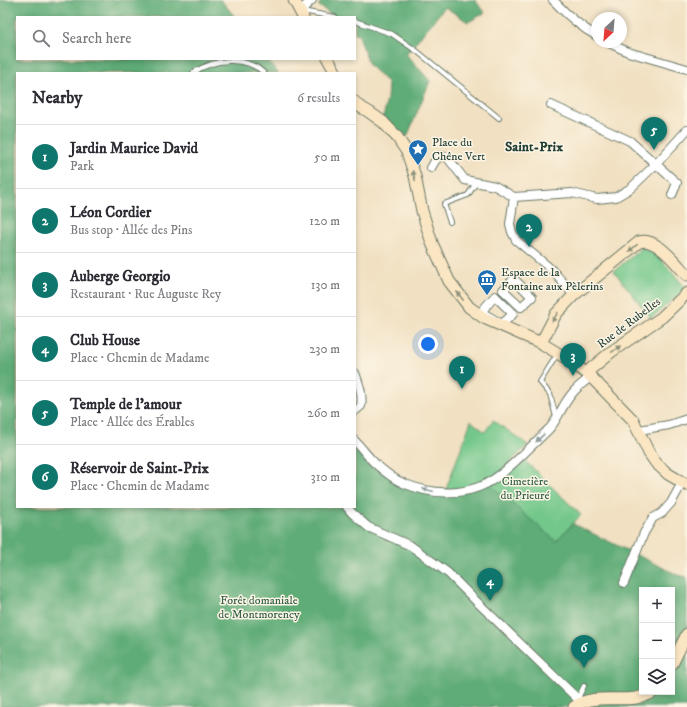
<!DOCTYPE html>
<html lang="en">
<head>
<meta charset="utf-8">
<style>
  :root { --surface:#fff; --page:#f2f2f3; --text:#2b2b33; --muted:#7c7c81; --line:#e1e1e2; --accent:#0f766e }
  body { margin:0; font-family:"IM FELL DW Pica",serif; background:var(--page); color:var(--text) }
  .controls { position:absolute; right:12px; bottom:12px; display:grid; overflow:hidden; border-radius:0px; box-shadow:0 2px 6px #0003 }
  .controls button { width:36px; height:36px; display:grid; place-items:center; padding:0; border:0; border-bottom:1px solid var(--line); background:var(--surface); color:var(--text); font:20px sans-serif }
  .compass { position:absolute; left:591px; top:12px; width:36px; height:36px; border-radius:50%; background:var(--surface); box-shadow:0 2px 6px #0003; rotate:206deg }
  .you { position:absolute; left:428px; top:344px; width:14px; height:14px; margin:-10px; border:3px solid #fff; border-radius:50%; background:#1a73e8; box-shadow:0 0 0 6px #1a73e833 }
  .badge { display:grid; place-items:center; width:26px; height:26px; border-radius:50%; background:var(--accent); color:#fff; font-size:13px; font-weight:700 }
  .pin { position:absolute; translate:-50% -33px; filter:drop-shadow(0 1px 2px #0008) }
  .pin::after { content:''; position:absolute; top:21px; width:14px; height:12px; background:inherit; clip-path:polygon(0 0,100% 0,50% 100%) }
  .list { margin:0; padding:0; list-style:none }
  h2 { display:flex; justify-content:space-between; align-items:center; height:52px; margin:0; padding:0 16px; font-size:17px }
  h2 small { font-size:13px; font-weight:400; color:var(--muted) }
  .list li { display:grid; grid-template-columns:26px 1fr auto; gap:12px; align-items:center; box-sizing:border-box; height:64px; padding:0 16px; border-top:1px solid var(--line) }
  .list b { display:block; font-size:15px; white-space:nowrap }
  .list p { margin:0; font-size:13px; white-space:nowrap; color:var(--muted) }
  .list em { font-size:13px; font-style:normal; color:var(--muted) }
  .icon { flex:none; width:22px; height:22px; fill:none; stroke:currentColor; stroke-width:2; stroke-linecap:round; stroke-linejoin:round }
  .map { position:relative; flex:none; width:687px; height:707px; overflow:hidden }
  .search { position:absolute; background:var(--surface); box-shadow:0 2px 6px #0003; left:16px; top:16px; width:340px; height:44px; display:flex; align-items:center; gap:10px; box-sizing:border-box; padding:0 14px; border-radius:0px; color:var(--muted); font-size:15px }
  .panel { position:absolute; background:var(--surface); box-shadow:0 2px 6px #0003; left:16px; top:72px; width:340px; height:436px; border-radius:0px }
  .map>svg:first-child { display:block }
</style>
</head>
<body>
<div class="map">
<svg width="687" height="707" viewBox="0 0 687 707">
  <rect width="100%" height="100%" fill="#fcf5e5"/>
  <filter id="ink" filterUnits="userSpaceOnUse"><feTurbulence type="fractalNoise" baseFrequency=".025" numOctaves="2"/><feDisplacementMap in="SourceGraphic" scale="8" xChannelSelector="R" yChannelSelector="G"/><feConvolveMatrix kernelMatrix="1 2 1 2 8 2 1 2 1" color-interpolation-filters="sRGB"/></filter>
  <filter id="wash" filterUnits="userSpaceOnUse"><feTurbulence type="fractalNoise" baseFrequency=".012" numOctaves="4" result="noise"/><feDisplacementMap in="SourceGraphic" scale="16" xChannelSelector="R" yChannelSelector="G"/><feGaussianBlur stdDeviation="0.9" result="paint"/><feColorMatrix in="noise" values="0 0 0 0 0 0 0 0 0 0 0 0 0 0 0 0 0 1.4 0 .05"/><feComposite in="paint" operator="in"/></filter>
  <g filter="url(#wash)">
    <rect width="100%" height="100%" fill="#f1e0c1"/>
    <path fill="#73c78b" stroke="#498260" d="M 643,247 L 650,247 L 685,287 L 682,292 L 651,318 L 614,271 Z
      M 493,420 L 528,445 L 499,473 L 472,488 L 446,489 L 471,421 L 485,432 Z
      M 522,458 L 581,515 L 556,541 L 355,507 L 402,483 L 466,493 Z"/>
    <path fill="#5eac77" stroke="#3e7456" fill-rule="evenodd" d="M 0,0 L 221,0 L 235,17 L 17,17 L 17,59 L 267,59 L 278,73 L 17,73 L 17,507 L 355,507 L 355,442 L 402,483 L 457,493 L 488,483 L 556,541 L 573,524 L 678,575 L 687,577 L 687,707 L 583,707 L 584,697 L 566,684 L 582,703 L 574,707 L 0,707 ZM 642,590 L 672,590 L 672,692 L 642,692 Z
      M 324,0 L 475,0 L 485,13 L 468,22 L 445,7 L 406,54 L 430,81 L 407,137 L 383,119 L 387,99 L 388,83 L 369,65 L 359,36 L 355,33 L 355,17 L 334,17 L 318,5 Z"/>
  </g>
  <g filter="url(#ink)">
    <g fill="none" stroke-linecap="round" stroke-linejoin="round">
      <g stroke="#687665" stroke-width="6">
        <path id="lane" d="M 302,11 L 335,17
          M 355,21 L 392,34 L 418,52 L 499,118
          M 193,73 C 213,59 245,55 264,73
          M 450,222 L 444,204 L 468,195 L 476,183
          M 556,417 L 550,394 L 540,382 L 558,353
          M 578,698 L 584,686"/>
      </g>
      <g stroke="#687665" stroke-width="10">
        <path id="street" d="M 553,0 C 566,14 580,27 597,36
          M 300,11 L 312,0
          M 607,42 L 628,52 L 687,69
          M 551,105 L 630,141 L 677,183 L 672,195
          M 431,168 L 435,161 L 440,156 L 447,157 L 465,180 L 495,186 L 514,197 L 572,193 L 597,199 L 616,197 L 631,188 L 656,164 L 687,130
          M 514,197 L 510,224 L 512,232 L 516,240 L 551,269 L 574,295
          M 514,279 L 532,297 L 521,307 L 503,290 Z
          M 495,296 L 513,314 L 502,324 L 481,312 Z
          M 355,373 C 359,384 363,394 361,406 L 355,411
          M 639,430 L 669,425 L 687,419
          M 355,441 C 363,449 369,459 378,466 C 385,472 395,480 403,483 C 433,496 470,497 497,477 C 516,463 532,445 549,429 C 555,423 558,415 563,407 C 571,393 577,387 591,377
          M 347,507 L 352,513 L 368,527 L 411,546 L 448,573 L 476,601 L 582,703
          M 624,583 L 644,533 L 653,518 L 662,513 L 671,503 L 682,483"/>
      </g>
      <g stroke="#687665" stroke-width="13">
        <path id="secondary" d="M 294,0 L 303,17
          M 328,59 L 336,73
          M 355,102 L 357,105 L 369,112 L 383,122 L 397,137 L 407,152 L 415,176 L 422,211 L 432,243 L 449,281 L 469,307 L 484,318 L 541,343 L 569,360 L 591,377 L 633,420 L 649,453 L 656,463 L 668,474 L 687,485
          M 541,343 L 556,314 L 574,295 L 639,242 C 656,236 676,264 687,275
          M 586,373 L 611,352 L 662,317 L 687,293
          M 672,664 L 687,634
          M 574,707 C 597,690 629,707 653,692"/>
      </g>
      <use href="#lane" stroke="#fff" stroke-width="4"/>
      <use href="#street" stroke="#fff" stroke-width="8"/>
      <use href="#secondary" stroke="#fbe6c3" stroke-width="11"/>
    </g>
    <defs><path id="oneway-solid" d="M-6-.8H1V-3.2L6.5 0L1 3.2V.8H-6Z"/></defs>
    <g fill="#8d927c">
      <use href="#oneway-solid" transform="translate(414 176) rotate(-105)"/>
      <use href="#oneway-solid" transform="translate(633 248) rotate(141)"/>
      <use href="#oneway-solid" transform="translate(460 296) rotate(-128)"/>
      <use href="#oneway-solid" transform="translate(555 317) rotate(121)"/>
      <use href="#oneway-solid" transform="translate(616 349) rotate(-36)"/>
    </g>
    <g fill="#8f9e9a">
      <use href="#oneway-solid" transform="translate(540 438) rotate(137)"/>
      <use href="#oneway-solid" transform="translate(428 490) rotate(-166)"/>
    </g>
  </g>
  <defs>
    <g id="sight-pin" transform="scale(1)"><path d="M0 17L-7.5 6A9.5 9.5 0 1 1 7.5 6Z" fill="#1f6fb2" stroke="#fcf5e5"/><path d="M0-6L1.8-2.2L6-1.7L2.9 1.2L3.7 5.4L0 3.3L-3.7 5.4L-2.9 1.2L-6-1.7L-1.8-2.2Z" fill="#fff"/></g>
    <g id="museum-pin" transform="scale(1)"><path d="M0 17L-7.5 6A9.5 9.5 0 1 1 7.5 6Z" fill="#1f6fb2" stroke="#fcf5e5"/><path d="M0-6L6-3V-2H-6V-3ZM-5-1h2V3h-2ZM-1-1h2V3h-2ZM3-1h2V3H3ZM-6 4H6V6H-6Z" fill="#fff"/></g>
  </defs>
  <g fill-rule="evenodd">
    <use href="#sight-pin" x="418" y="149"/>
    <use href="#museum-pin" x="487" y="279"/>
  </g>
  <g text-anchor="middle" dominant-baseline="central" stroke-width="3" stroke-linejoin="round" paint-order="stroke">
    <g font-size="12" fill="#1f3d34" stroke="#fcf5e5" text-anchor="start">
      <text x="432" y="142">Place du<tspan x="432" dy="14">Chêne Vert</tspan></text>
      <text x="501" y="272">Espace de la<tspan x="501" dy="14">Fontaine aux Pèlerins</tspan></text>
    </g>
    <g font-size="12" fill="#1f3d34" stroke="#fcf5e5">
      <text transform="translate(629 323) rotate(-37)">Rue de Rubelles</text>
    </g>
    <g font-size="12" fill="#34604a" stroke="#fcf5e5">
      <text x="525" y="481">Cimetière<tspan x="525" dy="14">du Prieuré</tspan></text>
      <text x="259" y="600">Forêt domaniale<tspan x="259" dy="14">de Montmorency</tspan></text>
    </g>
    <g font-size="14" font-weight="bold" fill="#1f3d34" stroke="#fcf5e5">
      <text x="534" y="147">Saint-Prix</text>
    </g>
  </g>
</svg>
<div class="controls">
<button>+</button>
<button>−</button>
<button><svg class="icon" aria-label="layers" viewBox="0 0 24 24"><path d="M12 4l9 5-9 5-9-5zM3 14l9 5 9-5"/></svg></button>
</div>
<svg class="compass" viewBox="-18 -18 36 36"><path d="M0-13l5 13h-10z" fill="#e53935"/><path d="M0 13l5-13h-10z" fill="#7c7c81"/></svg>
<div class="you"></div>
<div class="pin badge" style="left:462px;top:389px">1</div>
<div class="pin badge" style="left:529px;top:247px">2</div>
<div class="pin badge" style="left:573px;top:376px">3</div>
<div class="pin badge" style="left:490px;top:601px">4</div>
<div class="pin badge" style="left:654px;top:150px">5</div>
<div class="pin badge" style="left:584px;top:668px">6</div>
<div class="search"><svg class="icon" aria-label="search" viewBox="0 0 24 24"><circle cx="10" cy="10" r="6"/><path d="M15 15l6 6"/></svg>Search here</div>
<section class="panel">
<h2>Nearby<small>6 results</small></h2>
<ul class="list">
<li><span class="badge">1</span><div><b>Jardin Maurice David</b><p>Park</p></div><em>50 m</em></li>
<li><span class="badge">2</span><div><b>Léon Cordier</b><p>Bus stop · Allée des Pins</p></div><em>120 m</em></li>
<li><span class="badge">3</span><div><b>Auberge Georgio</b><p>Restaurant · Rue Auguste Rey</p></div><em>130 m</em></li>
<li><span class="badge">4</span><div><b>Club House</b><p>Place · Chemin de Madame</p></div><em>230 m</em></li>
<li><span class="badge">5</span><div><b>Temple de l'amour</b><p>Place · Allée des Érables</p></div><em>260 m</em></li>
<li><span class="badge">6</span><div><b>Réservoir de Saint-Prix</b><p>Place · Chemin de Madame</p></div><em>310 m</em></li>
</ul>
</section>
</div>
</body>
</html>
